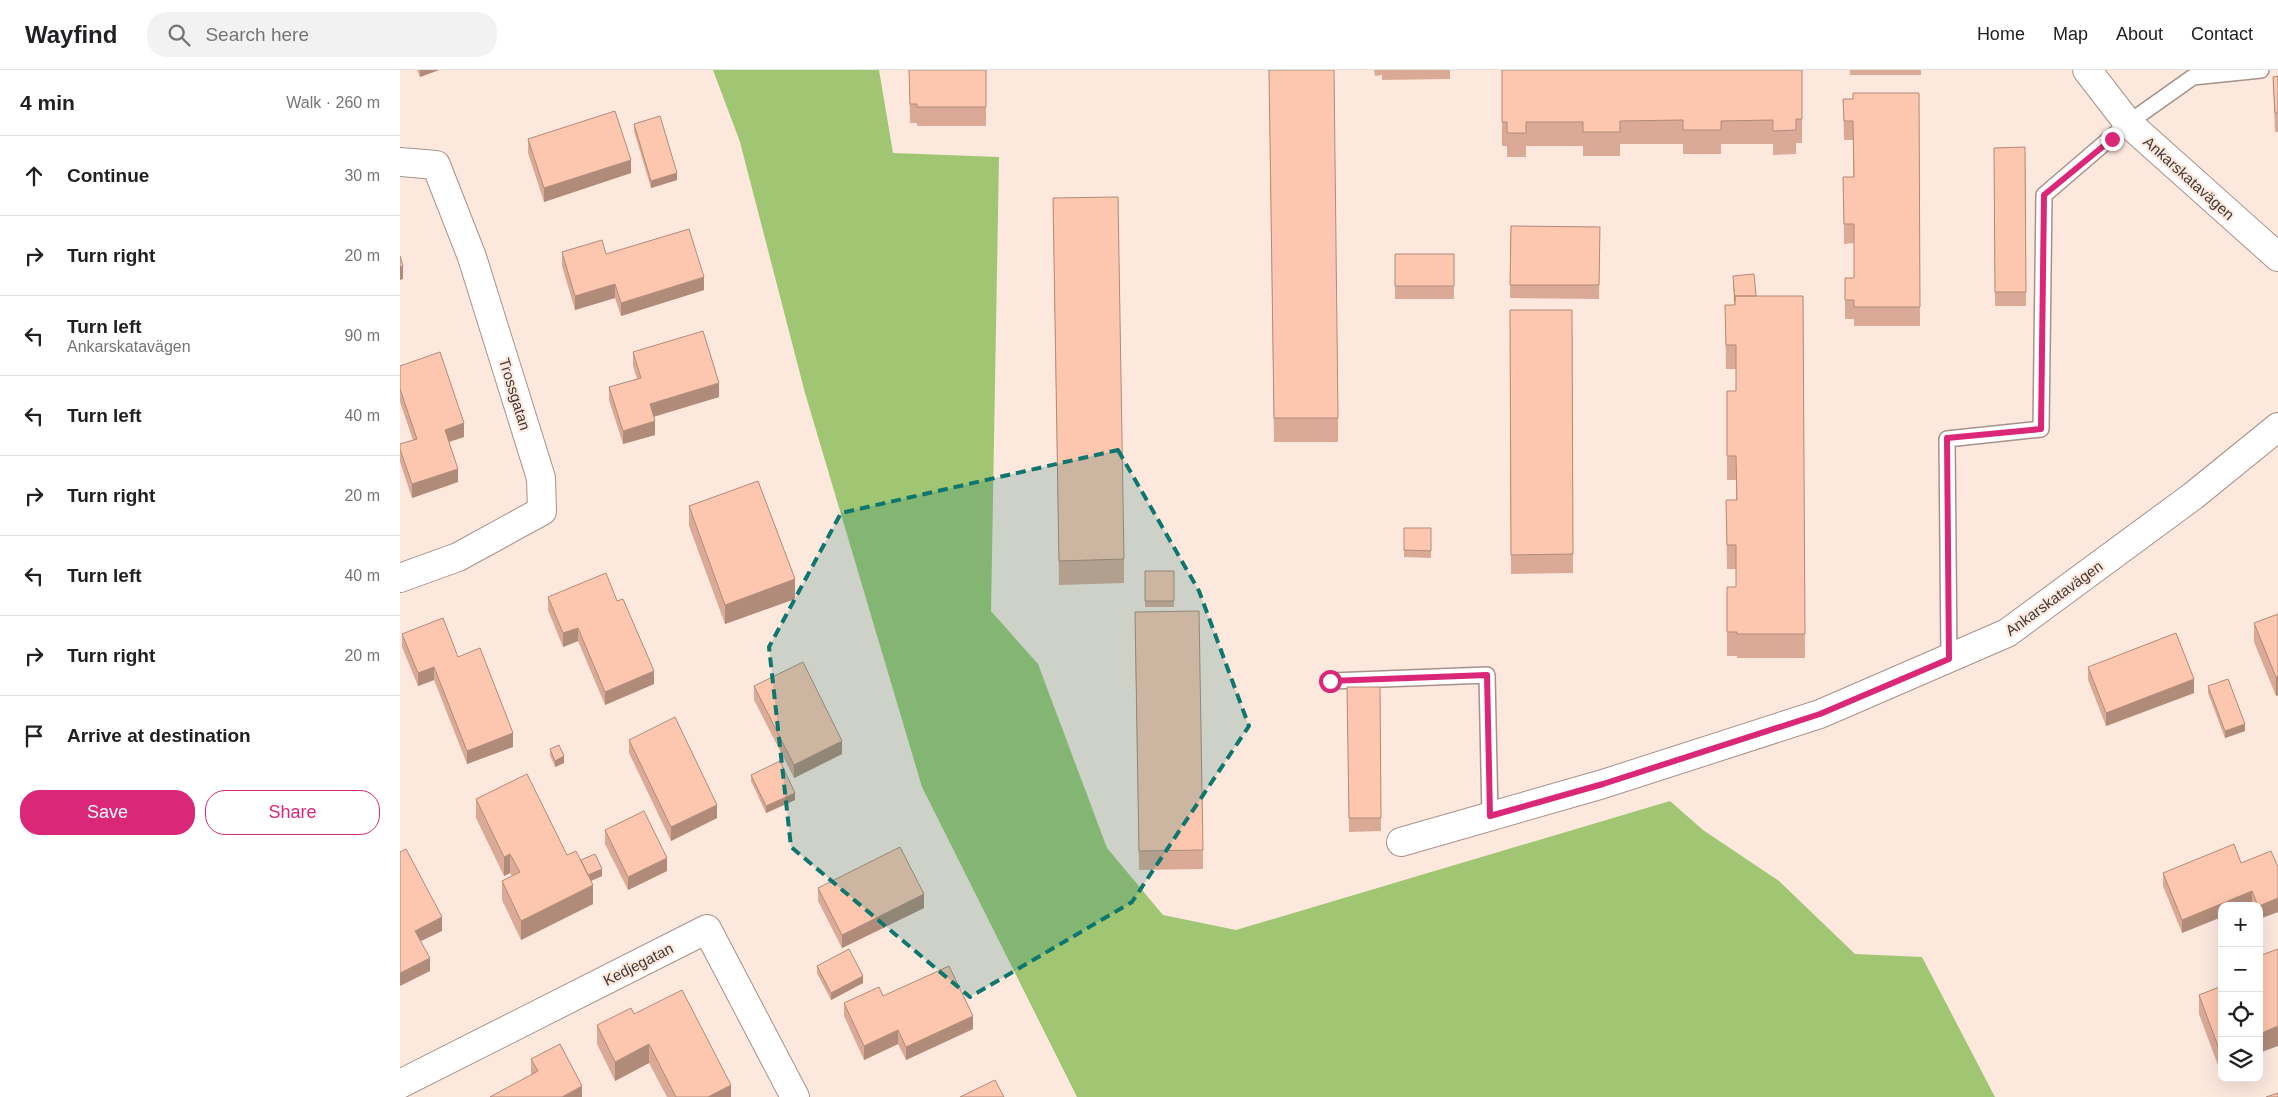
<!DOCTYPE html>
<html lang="en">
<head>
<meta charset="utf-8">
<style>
  :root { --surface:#fff; --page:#f2f2f2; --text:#202124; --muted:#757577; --line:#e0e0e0; --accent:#db2777 }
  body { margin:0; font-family:Arial,sans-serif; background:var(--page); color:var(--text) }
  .controls { position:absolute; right:15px; bottom:15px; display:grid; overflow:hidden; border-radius:10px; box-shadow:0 5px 20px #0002 }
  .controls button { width:45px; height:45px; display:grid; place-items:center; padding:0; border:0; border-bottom:1px solid var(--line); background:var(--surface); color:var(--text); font:25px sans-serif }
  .stop { position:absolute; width:15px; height:15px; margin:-11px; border:4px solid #db2777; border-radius:50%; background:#fff }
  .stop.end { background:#db2777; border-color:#fff; box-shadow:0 1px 5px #0008 }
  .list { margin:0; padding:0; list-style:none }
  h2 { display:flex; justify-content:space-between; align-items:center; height:65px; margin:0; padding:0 20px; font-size:21px }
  h2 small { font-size:16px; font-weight:400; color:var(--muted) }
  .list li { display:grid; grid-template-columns:32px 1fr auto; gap:15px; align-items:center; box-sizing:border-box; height:80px; padding:0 20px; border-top:1px solid var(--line) }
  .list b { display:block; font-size:19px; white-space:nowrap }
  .list p { margin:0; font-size:16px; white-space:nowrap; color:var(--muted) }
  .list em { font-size:16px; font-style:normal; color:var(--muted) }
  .actions { display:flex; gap:10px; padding:15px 20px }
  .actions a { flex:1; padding:11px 0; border:1px solid var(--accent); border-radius:20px; text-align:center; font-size:18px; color:var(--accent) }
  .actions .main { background:var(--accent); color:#fff }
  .icon { flex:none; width:28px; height:28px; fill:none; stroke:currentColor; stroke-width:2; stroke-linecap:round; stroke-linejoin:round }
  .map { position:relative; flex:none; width:1878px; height:1027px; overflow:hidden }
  header { display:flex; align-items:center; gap:30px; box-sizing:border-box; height:70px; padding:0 25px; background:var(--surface); border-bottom:1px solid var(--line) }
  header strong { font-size:24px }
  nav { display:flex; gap:28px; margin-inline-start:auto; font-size:18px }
  .search { width:350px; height:45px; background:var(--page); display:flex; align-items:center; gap:12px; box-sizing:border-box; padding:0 18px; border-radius:20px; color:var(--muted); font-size:19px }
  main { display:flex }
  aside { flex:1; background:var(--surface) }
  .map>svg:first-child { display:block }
</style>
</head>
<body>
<header>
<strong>Wayfind</strong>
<div class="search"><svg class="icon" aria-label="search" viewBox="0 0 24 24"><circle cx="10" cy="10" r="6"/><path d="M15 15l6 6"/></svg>Search here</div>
<nav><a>Home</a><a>Map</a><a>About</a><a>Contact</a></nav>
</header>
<main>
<aside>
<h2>4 min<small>Walk · 260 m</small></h2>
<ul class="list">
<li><svg class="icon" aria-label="ahead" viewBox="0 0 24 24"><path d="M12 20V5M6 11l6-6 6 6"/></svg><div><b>Continue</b></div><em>30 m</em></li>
<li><svg class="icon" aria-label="right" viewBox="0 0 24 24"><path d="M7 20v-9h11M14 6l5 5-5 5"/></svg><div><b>Turn right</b></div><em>20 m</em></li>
<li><svg class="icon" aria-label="left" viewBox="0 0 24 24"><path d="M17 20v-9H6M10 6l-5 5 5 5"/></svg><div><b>Turn left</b><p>Ankarskatavägen</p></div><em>90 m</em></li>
<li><svg class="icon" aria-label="left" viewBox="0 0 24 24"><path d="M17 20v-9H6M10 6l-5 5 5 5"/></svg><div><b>Turn left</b></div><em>40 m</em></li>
<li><svg class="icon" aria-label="right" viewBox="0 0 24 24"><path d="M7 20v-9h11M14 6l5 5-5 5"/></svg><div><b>Turn right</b></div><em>20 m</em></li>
<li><svg class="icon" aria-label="left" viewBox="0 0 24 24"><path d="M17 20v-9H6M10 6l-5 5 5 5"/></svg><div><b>Turn left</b></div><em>40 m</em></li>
<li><svg class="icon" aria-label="right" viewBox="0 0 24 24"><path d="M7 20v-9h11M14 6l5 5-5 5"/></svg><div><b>Turn right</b></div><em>20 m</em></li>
<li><svg class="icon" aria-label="arrive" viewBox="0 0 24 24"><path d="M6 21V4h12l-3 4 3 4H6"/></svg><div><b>Arrive at destination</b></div></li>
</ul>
<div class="actions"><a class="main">Save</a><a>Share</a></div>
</aside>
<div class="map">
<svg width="1878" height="1027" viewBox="0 0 1878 1027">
  <rect width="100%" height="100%" fill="#fde8de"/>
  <path fill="#a1c673" d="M 313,0 L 479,0 L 493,83 L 599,87 L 591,541 L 638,594 L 707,778 L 763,845 L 836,860 L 1270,731 L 1303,760 L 1379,811 L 1455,884 L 1522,887 L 1595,1027 L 677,1027 L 522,717 L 405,323 L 340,72 Z"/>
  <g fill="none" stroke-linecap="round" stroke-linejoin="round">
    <g stroke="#a6928a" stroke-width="18">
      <path id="service" d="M 1549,589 L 1547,369 L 1641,359 L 1644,125 L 1728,53 L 1793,7 L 1861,0
        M 931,611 L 1087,605 L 1090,746"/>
    </g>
    <g stroke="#a6928a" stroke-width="30">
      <path id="minor" d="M 1687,0 L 1728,53 L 1878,187
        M 0,92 L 36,95 L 72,187 L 141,408 L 142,441 L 58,487 L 0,508
        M 1001,772 L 1203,714 L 1420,644 L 1607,563 L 1793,426 L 1878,357
        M 0,1014 L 307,859 L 395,1027"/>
    </g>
    <use href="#service" stroke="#fff" stroke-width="15"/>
    <use href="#minor" stroke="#fff" stroke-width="28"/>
  </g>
  <path fill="#daaa96" d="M 17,0 L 39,0 L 20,7 Z
    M 509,0 L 586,0 L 586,56 L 517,56 L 517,53 L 510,53 Z
    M 869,0 L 938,348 L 938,372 L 874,372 Z
    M 974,0 L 1050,0 L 1050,9 L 982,10 L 982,5 L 975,6 Z
    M 1102,0 L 1402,0 L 1402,73 L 1396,73 L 1396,84 L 1373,85 L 1373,74 L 1321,74 L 1321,84 L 1283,84 L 1283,74 L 1220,74 L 1220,86 L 1183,86 L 1183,76 L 1126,76 L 1126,87 L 1107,87 L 1107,76 L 1102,76 Z
    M 1450,0 L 1521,0 L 1521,5 L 1450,5 Z
    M 1878,6 L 1878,62 L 1875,62 L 1873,7 Z
    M 1519,23 L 1520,256 L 1454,256 L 1454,249 L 1445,249 L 1445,208 L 1454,208 L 1454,173 L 1444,174 L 1443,107 L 1453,107 L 1453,70 L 1444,70 L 1443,29 L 1453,29 Z
    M 234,54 L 277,110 L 251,118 L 234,61 Z
    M 128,69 L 231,103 L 144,132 L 128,83 Z
    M 1625,77 L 1626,236 L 1595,236 L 1594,78 Z
    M 653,128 L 724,489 L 724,513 L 659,515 Z
    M 1111,156 L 1200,157 L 1199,229 L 1110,228 Z
    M 162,182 L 206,184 L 304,220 L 221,246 L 215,228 L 175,240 L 162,196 Z
    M 995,184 L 1054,184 L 1054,229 L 995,229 Z
    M 1333,206 L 1356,226 L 1403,226 L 1405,588 L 1337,588 L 1337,586 L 1327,586 L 1327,517 L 1336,517 L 1336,499 L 1327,499 L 1326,430 L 1336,430 L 1336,410 L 1327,410 L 1327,321 L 1336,321 L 1336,299 L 1326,299 L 1325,235 L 1334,235 Z
    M 1110,240 L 1172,240 L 1173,503 L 1111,504 Z
    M 233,282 L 319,327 L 254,346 L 255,365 L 223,374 L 209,330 L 209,317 L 237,309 L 233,296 Z
    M 0,296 L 64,367 L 49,372 L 58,412 L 12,428 L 0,392 L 0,374 L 13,370 L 0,332 Z
    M 289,436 L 395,529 L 325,554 L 289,456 Z
    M 1004,458 L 1031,458 L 1031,488 L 1004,487 Z
    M 745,501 L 774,501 L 774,537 L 745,537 Z
    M 148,527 L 217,531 L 254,614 L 205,635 L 178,571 L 163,577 L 148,540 Z
    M 1878,544 L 1878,625 L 1876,626 L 1854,572 L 1854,553 Z
    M 735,561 L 803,780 L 803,799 L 739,800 Z
    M 2,564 L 58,587 L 113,677 L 67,694 L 34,610 L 18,616 L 2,577 Z
    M 1688,597 L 1794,623 L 1706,656 L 1688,610 Z
    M 354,616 L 442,684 L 394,708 L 354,630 Z
    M 1808,616 L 1845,661 L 1825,668 L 1808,623 Z
    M 947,617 L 980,617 L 981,761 L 949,762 Z
    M 229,670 L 317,748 L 271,771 L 229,683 Z
    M 150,679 L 164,693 L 155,697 L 150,685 Z
    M 351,705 L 395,730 L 366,743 L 351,711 Z
    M 76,729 L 167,785 L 181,790 L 202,806 L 191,811 L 193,834 L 121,870 L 102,830 L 102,811 L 112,806 L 110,803 L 104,806 L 76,748 Z
    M 205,760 L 267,801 L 228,820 L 205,774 Z
    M 1841,793 L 1878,797 L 1878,842 L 1859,849 L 1859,836 L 1853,836 L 1852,835 L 1849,836 L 1822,836 L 1782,863 L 1763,816 L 1763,803 Z
    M 418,818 L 524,838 L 442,878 L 418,831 Z
    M 417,896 L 463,913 L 431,930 L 417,903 Z
    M 1822,916 L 1822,997 L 1819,998 L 1799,944 L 1799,925 Z
    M 483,926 L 573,959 L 506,990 L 498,974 L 464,990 L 444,946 L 444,933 Z
    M 234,944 L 331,1027 L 267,1027 L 249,993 L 215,1011 L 197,974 L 197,955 Z
    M 131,989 L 182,1027 L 131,1005 Z"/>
  <path fill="#b18b7a" d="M 20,0 L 39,0 L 20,7 Z
    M 231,90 L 231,103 L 144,132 L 144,118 Z
    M 277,103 L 277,110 L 251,118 L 251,111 Z
    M 3,196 L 3,209 L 0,210 L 0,197 Z
    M 304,207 L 304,220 L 221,246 L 221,233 Z
    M 215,214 L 215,228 L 175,240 L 175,226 Z
    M 319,313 L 319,327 L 250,348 L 250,334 Z
    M 255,351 L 255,365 L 223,374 L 223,361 Z
    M 64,353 L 64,367 L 45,373 L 45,360 Z
    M 58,399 L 58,412 L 12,428 L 12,414 Z
    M 395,509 L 395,529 L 325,554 L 325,535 Z
    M 178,558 L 178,571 L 163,577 L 163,563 Z
    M 34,597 L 34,610 L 18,616 L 18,603 Z
    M 254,601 L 254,614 L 205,635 L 205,622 Z
    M 1878,606 L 1878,625 L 1876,626 L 1876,607 Z
    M 1794,609 L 1794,623 L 1706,656 L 1706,643 Z
    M 1845,654 L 1845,661 L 1825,668 L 1825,661 Z
    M 113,663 L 113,677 L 67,694 L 67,681 Z
    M 442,671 L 442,684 L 394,708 L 394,695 Z
    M 164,686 L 164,693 L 155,697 L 155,691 Z
    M 395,723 L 395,730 L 366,743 L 366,736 Z
    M 317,735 L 317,748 L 271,771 L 271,757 Z
    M 110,784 L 110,803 L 104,806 L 104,787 Z
    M 267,788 L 267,801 L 228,820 L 228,807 Z
    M 202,799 L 202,806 L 186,813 L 186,806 Z
    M 193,815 L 193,834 L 121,870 L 121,851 Z
    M 1852,821 L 1852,835 L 1849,836 L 1822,836 L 1822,847 L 1782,863 L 1782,850 Z
    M 524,824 L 524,838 L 442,878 L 442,865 Z
    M 1878,828 L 1878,842 L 1859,849 L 1859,836 Z
    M 42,847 L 42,861 L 15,874 L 15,861 Z
    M 30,888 L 30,901 L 0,916 L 0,903 Z
    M 463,906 L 463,913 L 431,930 L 431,923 Z
    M 573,946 L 573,959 L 506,990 L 506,977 Z
    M 1878,956 L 1878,976 L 1859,983 L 1859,964 Z
    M 498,960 L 498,974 L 464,990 L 464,976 Z
    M 249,974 L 249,993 L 215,1011 L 215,992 Z
    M 1822,978 L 1822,997 L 1819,998 L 1819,979 Z
    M 331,1015 L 331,1027 L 308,1027 Z
    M 182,1016 L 182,1027 L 162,1027 Z"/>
  <path fill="#fdc6ae" stroke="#b18b7a" d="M 509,0 L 586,0 L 586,37 L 517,37 L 517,34 L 510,34 Z
    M 869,0 L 934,0 L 938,348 L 874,348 Z
    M 1102,0 L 1402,0 L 1402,49 L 1396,49 L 1396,60 L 1373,61 L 1373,50 L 1321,51 L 1321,60 L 1283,60 L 1283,50 L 1220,51 L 1220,62 L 1183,62 L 1183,52 L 1126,52 L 1126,63 L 1107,63 L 1107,52 L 1102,52 Z
    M 1878,6 L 1878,43 L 1875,43 L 1873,7 Z
    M 1453,23 L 1519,23 L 1520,237 L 1454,237 L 1454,230 L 1445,230 L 1445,208 L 1454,208 L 1454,154 L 1444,154 L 1443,107 L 1454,107 L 1453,51 L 1444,51 L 1443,29 L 1453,29 Z
    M 215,41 L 231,90 L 144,118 L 128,69 Z
    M 260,46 L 277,103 L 251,111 L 234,54 Z
    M 1625,77 L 1626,222 L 1595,222 L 1594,78 Z
    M 718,127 L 724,489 L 659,491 L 653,128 Z
    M 1111,156 L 1200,157 L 1199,215 L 1110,215 Z
    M 289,159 L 304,207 L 221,233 L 215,214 L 175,226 L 162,182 L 202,170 L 206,184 Z
    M 995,184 L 1054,184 L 1054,216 L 995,216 Z
    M 0,186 L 3,196 L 0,197 Z
    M 1354,204 L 1356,226 L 1335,226 L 1335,231 L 1333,206 Z
    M 1335,226 L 1403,226 L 1405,564 L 1337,564 L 1337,562 L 1327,562 L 1327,517 L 1336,517 L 1336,475 L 1327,475 L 1326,430 L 1337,430 L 1336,386 L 1327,386 L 1327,321 L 1336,321 L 1336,275 L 1326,275 L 1325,235 L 1335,235 Z
    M 1110,240 L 1172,240 L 1173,484 L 1111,485 Z
    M 303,261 L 319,313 L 250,334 L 255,351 L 223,361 L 209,317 L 241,308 L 233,282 Z
    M 40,282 L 64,353 L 45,360 L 58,399 L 12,414 L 0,379 L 0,374 L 17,369 L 0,319 L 0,296 Z
    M 358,411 L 395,509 L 325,535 L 289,436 Z
    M 1004,458 L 1031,458 L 1031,481 L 1004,480 Z
    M 745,501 L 774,501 L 774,531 L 745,531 Z
    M 206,503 L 217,531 L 223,529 L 254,601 L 205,622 L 178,558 L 163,563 L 148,527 Z
    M 799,541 L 803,780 L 739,781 L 735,542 Z
    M 1878,544 L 1878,606 L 1876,607 L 1854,553 Z
    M 43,548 L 58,587 L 80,578 L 113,663 L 67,681 L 34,597 L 18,603 L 2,564 Z
    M 1776,563 L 1794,609 L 1706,643 L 1688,597 Z
    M 403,592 L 442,671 L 394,695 L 354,616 Z
    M 1828,609 L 1845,654 L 1825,661 L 1808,616 Z
    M 947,617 L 980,617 L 981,748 L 949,748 Z
    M 275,647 L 317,735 L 271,757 L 229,670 Z
    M 159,675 L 164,686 L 155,691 L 150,679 Z
    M 380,691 L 395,723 L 366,736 L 351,705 Z
    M 127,704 L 167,785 L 176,781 L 193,815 L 121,851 L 102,811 L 120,802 L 110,784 L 104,787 L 76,729 Z
    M 244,741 L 267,788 L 228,807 L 205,760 Z
    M 1834,774 L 1841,793 L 1871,781 L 1878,797 L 1878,828 L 1859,836 L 1858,836 L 1852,821 L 1782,850 L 1763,803 Z
    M 500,777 L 524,824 L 442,865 L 418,818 Z
    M 6,779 L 42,847 L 15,861 L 30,888 L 0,903 L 0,782 Z
    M 195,784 L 202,799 L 188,805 L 181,790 Z
    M 449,879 L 463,906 L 431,923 L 417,896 Z
    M 1878,879 L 1878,956 L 1859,964 L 1859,886 Z
    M 549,896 L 573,946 L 506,977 L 498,960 L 464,976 L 444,933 L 479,917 L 483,926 Z
    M 1822,916 L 1822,978 L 1819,979 L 1799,925 Z
    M 282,920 L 331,1015 L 308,1027 L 276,1027 L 249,974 L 215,992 L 197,955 L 231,938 L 234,944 Z
    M 160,974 L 182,1016 L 162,1027 L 90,1027 L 138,1001 L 131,989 Z
    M 595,1010 L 604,1027 L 560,1027 Z
    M 1878,1023 L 1878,1027 L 1866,1027 Z"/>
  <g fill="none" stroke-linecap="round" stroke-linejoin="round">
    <path stroke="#db2777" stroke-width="6" d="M 930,611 L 1087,605 L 1090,746 L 1203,714 L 1420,644 L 1549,589 L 1547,368 L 1641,359 L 1644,125 L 1712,69"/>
  </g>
  <path fill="#0f766e" fill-opacity="0.2" stroke="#0f766e" stroke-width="4" stroke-dasharray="10 6" stroke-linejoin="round" d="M 718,380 L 799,521 L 849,656 L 732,832 L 570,927 L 391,777 L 369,577 L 441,443 Z"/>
  <g text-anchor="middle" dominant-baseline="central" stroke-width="4.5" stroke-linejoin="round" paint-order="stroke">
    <g font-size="15" fill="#413935" stroke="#fde8de">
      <text transform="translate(1789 108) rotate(42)">Ankarskatavägen</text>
      <text transform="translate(115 324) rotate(73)">Trossgatan</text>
      <text transform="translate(1654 528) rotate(-36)">Ankarskatavägen</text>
      <text transform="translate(238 894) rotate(-27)">Kedjegatan</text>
    </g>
  </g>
</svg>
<div class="controls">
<button>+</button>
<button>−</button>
<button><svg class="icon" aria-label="locate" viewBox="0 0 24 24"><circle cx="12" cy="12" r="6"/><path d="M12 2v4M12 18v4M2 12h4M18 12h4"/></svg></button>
<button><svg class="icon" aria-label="layers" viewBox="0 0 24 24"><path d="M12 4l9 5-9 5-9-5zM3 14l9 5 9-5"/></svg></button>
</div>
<div class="stop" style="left:930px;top:611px"></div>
<div class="stop end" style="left:1712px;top:69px"></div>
</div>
</main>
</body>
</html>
